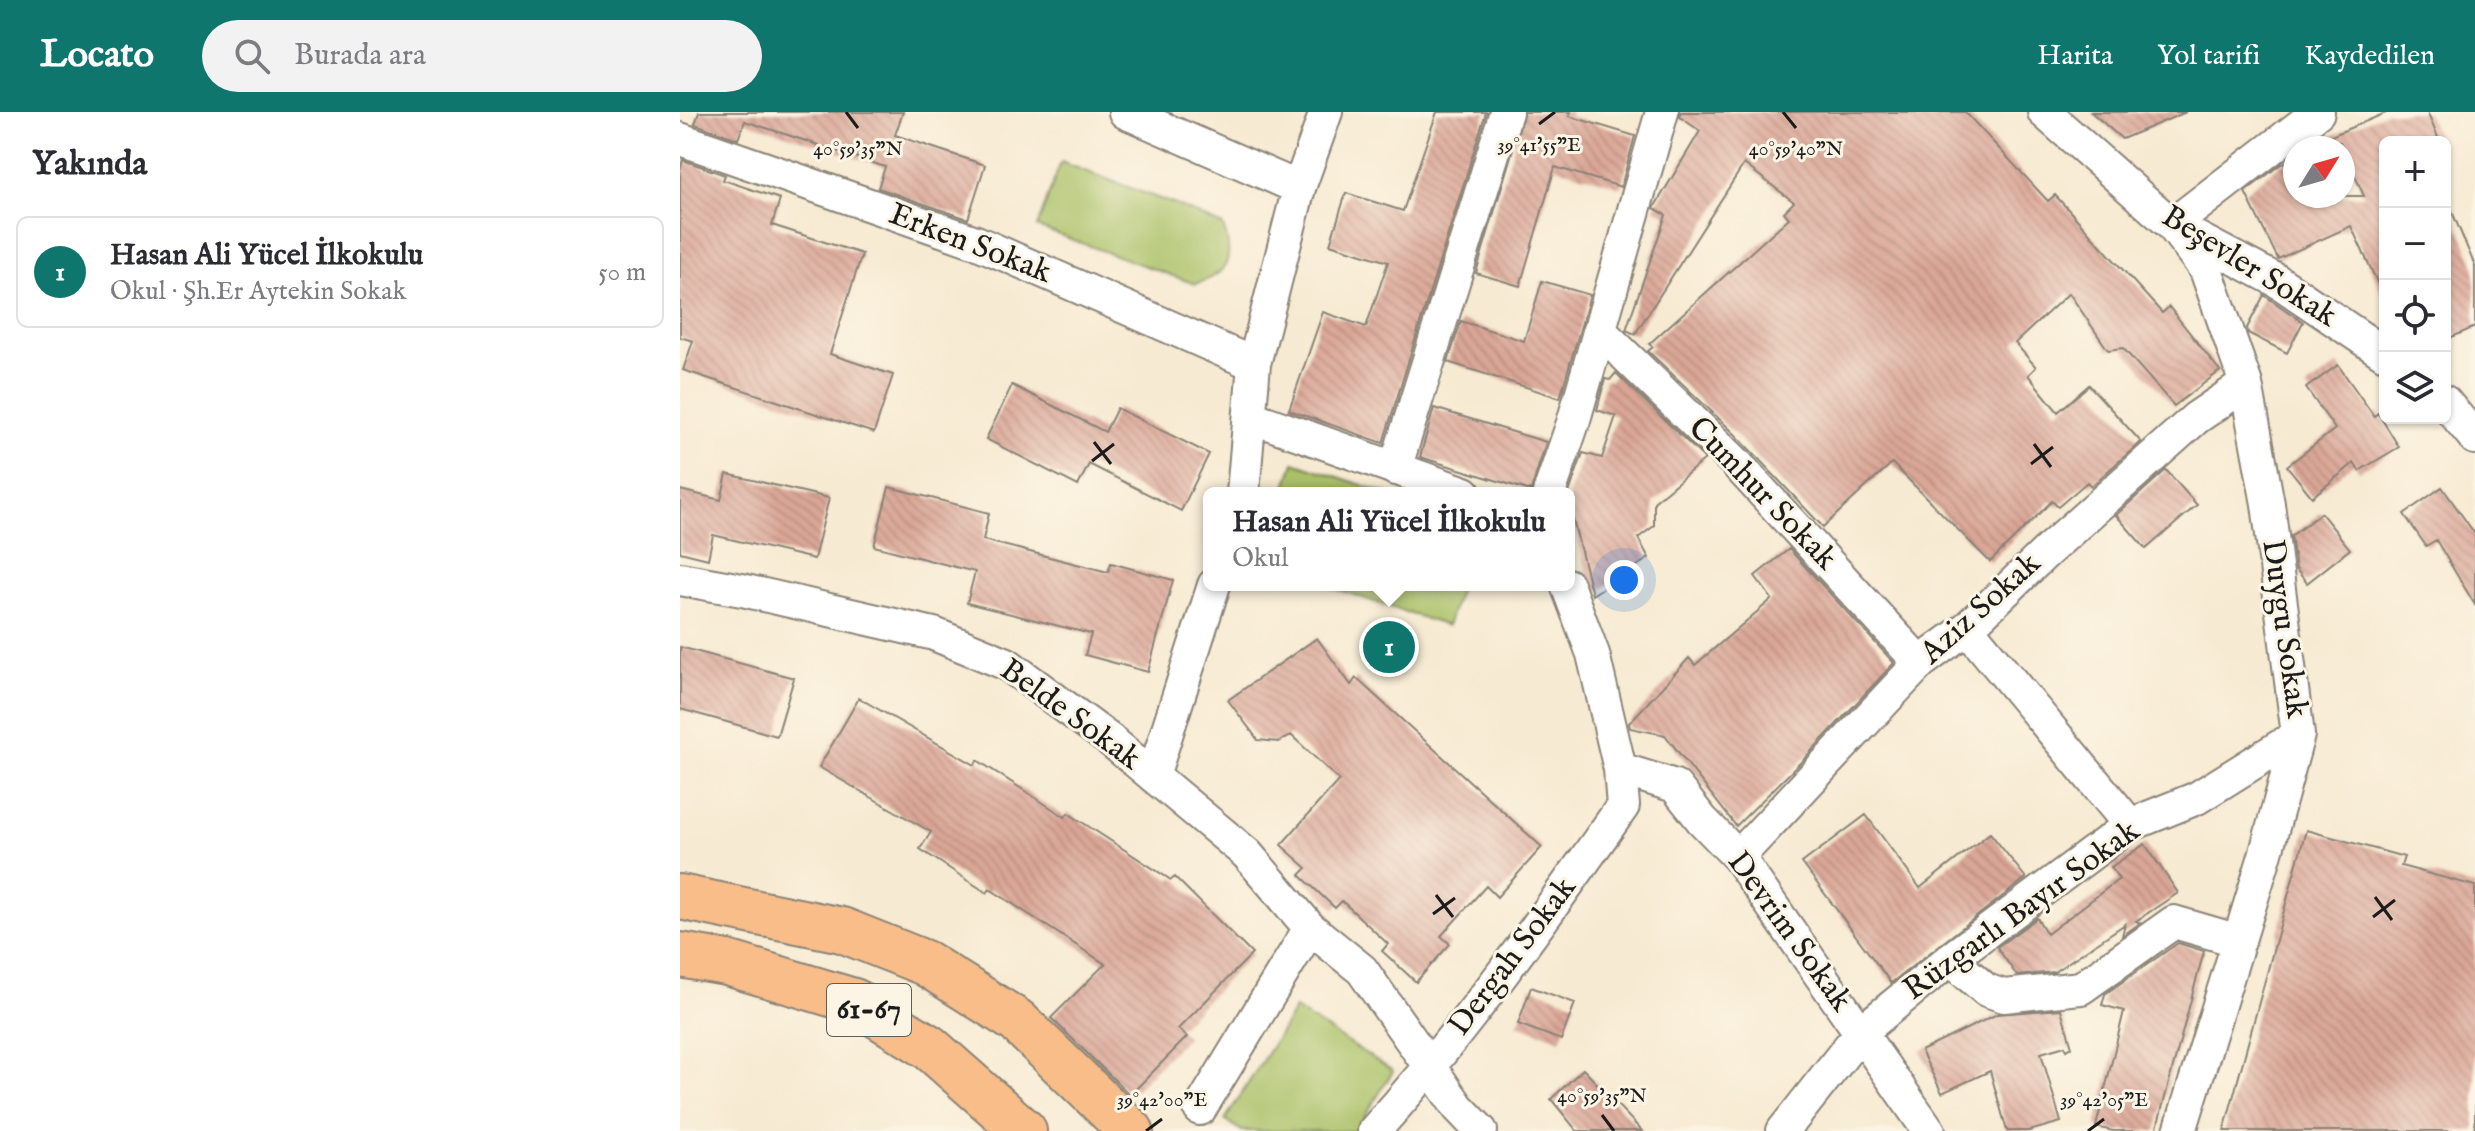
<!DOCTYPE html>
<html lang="tr">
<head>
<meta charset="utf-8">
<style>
  :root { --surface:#fff; --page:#f2f2f3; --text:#2b2b33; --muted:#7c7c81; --line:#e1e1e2; --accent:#0f766e }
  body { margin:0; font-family:"IM FELL English",serif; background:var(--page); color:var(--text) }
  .controls { position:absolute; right:24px; top:24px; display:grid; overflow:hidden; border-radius:12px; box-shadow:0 2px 6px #0004 }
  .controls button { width:72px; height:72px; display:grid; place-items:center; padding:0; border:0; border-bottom:2px solid var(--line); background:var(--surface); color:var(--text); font:40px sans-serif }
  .compass { position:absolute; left:1603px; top:24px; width:72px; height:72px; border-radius:50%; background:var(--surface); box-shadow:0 2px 6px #0004; rotate:53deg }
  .you { position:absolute; left:944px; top:468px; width:28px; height:28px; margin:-20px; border:6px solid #fff; border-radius:50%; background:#1a73e8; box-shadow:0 0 0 12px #1a73e833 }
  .badge { display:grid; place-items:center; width:52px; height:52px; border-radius:50%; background:var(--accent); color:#fff; font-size:26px; font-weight:700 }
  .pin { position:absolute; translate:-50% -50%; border:4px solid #fff; box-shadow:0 2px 8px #0006 }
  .popup { position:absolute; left:523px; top:375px; width:372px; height:104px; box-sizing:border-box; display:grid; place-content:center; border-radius:12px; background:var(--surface); filter:drop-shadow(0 2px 6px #0005); font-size:26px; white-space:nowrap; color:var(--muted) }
  .popup b { font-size:30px; color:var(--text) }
  .popup::after { content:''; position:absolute; left:50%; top:100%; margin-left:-16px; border:16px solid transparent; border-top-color:var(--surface) }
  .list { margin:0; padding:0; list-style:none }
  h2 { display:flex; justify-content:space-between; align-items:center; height:104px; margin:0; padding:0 32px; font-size:34px }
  h2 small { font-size:26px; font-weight:400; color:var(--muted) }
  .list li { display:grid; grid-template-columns:52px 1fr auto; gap:24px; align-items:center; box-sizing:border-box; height:112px; margin:0 16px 16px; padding:0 16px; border:2px solid var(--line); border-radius:12px }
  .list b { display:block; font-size:30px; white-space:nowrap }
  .list p { margin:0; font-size:26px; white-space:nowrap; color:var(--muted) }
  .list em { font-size:26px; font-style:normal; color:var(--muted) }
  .icon { flex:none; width:44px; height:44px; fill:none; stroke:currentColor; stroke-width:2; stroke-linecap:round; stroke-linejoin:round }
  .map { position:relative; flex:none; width:1795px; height:1019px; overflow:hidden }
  header { display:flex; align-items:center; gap:48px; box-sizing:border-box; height:112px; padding:0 40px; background:var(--accent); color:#fff }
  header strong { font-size:38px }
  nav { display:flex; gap:44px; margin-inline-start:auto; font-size:28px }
  .search { width:560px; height:72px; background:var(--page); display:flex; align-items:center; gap:20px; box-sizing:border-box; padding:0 28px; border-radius:44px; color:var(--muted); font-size:30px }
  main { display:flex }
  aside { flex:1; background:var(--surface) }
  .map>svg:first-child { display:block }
</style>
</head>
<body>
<header>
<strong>Locato</strong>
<div class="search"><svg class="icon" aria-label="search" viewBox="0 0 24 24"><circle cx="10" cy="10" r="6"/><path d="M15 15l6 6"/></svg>Burada ara</div>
<nav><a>Harita</a><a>Yol tarifi</a><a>Kaydedilen</a></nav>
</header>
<main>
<aside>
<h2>Yakında<small></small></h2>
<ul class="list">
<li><span class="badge">1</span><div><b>Hasan Ali Yücel İlkokulu</b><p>Okul · Şh.Er Aytekin Sokak</p></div><em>50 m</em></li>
</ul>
</aside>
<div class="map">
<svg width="1795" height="1019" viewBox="0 0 1795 1019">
  <defs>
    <pattern id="building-back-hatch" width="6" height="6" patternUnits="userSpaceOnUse" patternTransform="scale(2)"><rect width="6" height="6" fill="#daa696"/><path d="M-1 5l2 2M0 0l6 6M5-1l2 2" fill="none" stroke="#ba8e81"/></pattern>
  </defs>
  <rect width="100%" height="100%" fill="#fcf5e5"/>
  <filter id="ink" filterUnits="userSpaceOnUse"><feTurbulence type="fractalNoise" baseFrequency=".0125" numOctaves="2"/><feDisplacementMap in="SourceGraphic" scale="16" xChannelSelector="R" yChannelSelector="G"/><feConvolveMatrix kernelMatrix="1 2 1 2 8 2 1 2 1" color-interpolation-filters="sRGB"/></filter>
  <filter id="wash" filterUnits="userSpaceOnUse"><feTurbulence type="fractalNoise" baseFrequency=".006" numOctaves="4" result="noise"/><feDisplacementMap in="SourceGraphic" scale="32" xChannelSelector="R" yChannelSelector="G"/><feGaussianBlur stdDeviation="1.8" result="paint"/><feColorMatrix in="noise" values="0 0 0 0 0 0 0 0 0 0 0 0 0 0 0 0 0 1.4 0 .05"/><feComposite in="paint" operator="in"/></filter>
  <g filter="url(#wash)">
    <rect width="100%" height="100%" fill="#f7ead2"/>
    <path fill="#aac167" stroke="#636e42" stroke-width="2" d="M 381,50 L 496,93 L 543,114 C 555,148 548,162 515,172 L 357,115 Z
      M 614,350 L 706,381 L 604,381 Z
      M 644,473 L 781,473 L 767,514 Z
      M 615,897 L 713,959 L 676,1019 L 562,1019 L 545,1008 Z"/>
    <g id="blocks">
      <path fill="url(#building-back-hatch)" d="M 19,0 L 223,0 L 215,23 L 305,53 L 288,107 L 198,76 L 205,55 L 65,9 L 58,27 L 15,12 Z
        M 757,0 L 806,0 L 703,331 L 609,298 L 643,200 L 686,215 L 708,150 L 650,132 L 666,81 L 723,99 Z
        M 844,0 L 891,0 L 889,4 L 955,24 L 941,75 L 875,55 L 840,174 L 796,161 Z
        M 1000,0 L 1285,0 L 1368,89 L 1375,83 L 1482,201 L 1489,195 L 1540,259 L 1494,294 L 1443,236 L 1428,238 L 1389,181 L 1335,231 L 1356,255 L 1348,263 L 1378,300 L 1409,273 L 1461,330 L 1411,374 L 1407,370 L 1378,395 L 1372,389 L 1310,450 L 1212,351 L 1143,415 L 1055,322 L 968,239 L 973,235 L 969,232 L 1109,106 L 1104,100 L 1114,90 L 1064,52 L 955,222 L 946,218 L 986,103 L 974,96 L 975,94 L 1020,19 L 1000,5 Z
        M 1411,0 L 1506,0 L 1442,27 Z
        M 1708,0 L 1747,0 L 1760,30 L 1705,30 L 1705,187 L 1671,114 L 1598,147 L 1565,80 L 1601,52 L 1615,46 L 1615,84 L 1684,84 L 1660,30 L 1637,30 Z
        M 3,48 L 45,63 L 43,68 L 100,87 L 92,113 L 182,142 L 150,242 L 213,263 L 194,321 L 3,258 L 13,229 L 0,225 L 0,58 Z
        M 1765,83 L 1795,154 L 1795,215 L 1765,228 Z
        M 862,169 L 910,183 L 880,286 L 768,250 L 781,209 L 844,229 Z
        M 1584,183 L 1623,210 L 1607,241 L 1568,221 L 1567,216 Z
        M 1658,253 L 1694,304 L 1698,301 L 1719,335 L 1679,359 L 1674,351 L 1632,385 L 1607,354 L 1655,317 L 1626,276 Z
        M 936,261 L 1025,347 L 974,390 L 974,414 L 958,426 L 969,446 L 912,483 L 889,392 L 889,381 L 903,341 L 922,346 L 936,304 L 917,298 L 925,267 L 930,268 Z
        M 332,273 L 425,320 L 437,296 L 529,342 L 501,399 L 409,352 L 398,374 L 306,327 Z
        M 754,296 L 866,330 L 851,379 L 740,345 Z
        M 1486,358 L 1517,393 L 1466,437 L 1436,403 Z
        M 47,362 L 149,386 L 134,447 L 33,423 L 28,447 L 0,440 L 0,378 L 41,388 Z
        M 209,375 L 309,401 L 303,428 L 428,460 L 431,451 L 493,468 L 468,560 L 405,543 L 411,522 L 287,491 L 295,460 L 194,434 Z
        M 1762,375 L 1795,422 L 1795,493 L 1756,428 L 1746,434 L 1724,402 Z
        M 1641,401 L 1670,437 L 1627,471 L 1616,457 L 1611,424 Z
        M 1109,437 L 1214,551 L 1123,648 L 1056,714 L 985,623 L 950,616 L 949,611 L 1009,546 L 1015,553 L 1092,487 L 1075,464 Z
        M 637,526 L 671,573 L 676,566 L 862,735 L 817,785 L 806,774 L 761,824 L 770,832 L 736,870 L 702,839 L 708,832 L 662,789 L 655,796 L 620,763 L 627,756 L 601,733 L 659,668 L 611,623 L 599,630 L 578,628 L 548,588 Z
        M 0,535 L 114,566 L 97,624 L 0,597 Z
        M 179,586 L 295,653 L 297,648 L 385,705 L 388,701 L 491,768 L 495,765 L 572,842 L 498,917 L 507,925 L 450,983 L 371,906 L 425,852 L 310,777 L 307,781 L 240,737 L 251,720 L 139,655 Z
        M 1186,703 L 1240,776 L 1310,721 L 1346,766 L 1211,871 L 1122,751 Z
        M 1626,718 L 1724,745 L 1721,754 L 1795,774 L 1795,1019 L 1544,1019 Z
        M 1465,732 L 1498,781 L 1456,809 L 1460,811 L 1442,824 L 1445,812 L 1374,860 L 1337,864 L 1317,835 L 1357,806 L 1367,822 L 1439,767 L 1431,755 Z
        M 1498,831 L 1524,839 L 1476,1019 L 1433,1019 L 1416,1015 L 1444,899 L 1422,893 L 1425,882 Z
        M 851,875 L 895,891 L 881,928 L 838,912 Z
        M 1381,897 L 1392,935 L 1387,938 L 1385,934 L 1361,941 L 1381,1010 L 1349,1019 L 1327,1019 L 1310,959 L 1262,981 L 1241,939 L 1317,902 Z
        M 903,957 L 962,1019 L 897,1019 L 871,987 Z"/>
    </g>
  </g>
  <g filter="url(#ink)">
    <use href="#blocks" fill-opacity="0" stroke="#8a8377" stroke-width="2"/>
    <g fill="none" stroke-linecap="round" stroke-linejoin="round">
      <g stroke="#8a8377" stroke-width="36">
        <path id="street" d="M 445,0 L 619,76
          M 1364,0 L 1492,113 L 1596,168 L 1705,242
          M 0,27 L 296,130 L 574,252
          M 919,218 L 1053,348 L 1240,551
          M 1765,290 L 1795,326
          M 571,305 L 785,381
          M 715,357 L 826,0
          M 563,381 L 574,252 L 619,76 L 646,0
          M 869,381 L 893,311 L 982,0
          M 0,467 L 62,478 L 254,522 L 327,552 L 430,628 L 567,742 L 630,816 L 682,858 L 778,995 L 801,1019
          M 1287,516 L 1450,713
          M 940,657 L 995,674 L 1022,708 L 1058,745 L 1249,1019
          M 473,664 L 534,473
          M 1058,745 L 1240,551 L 1287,516 L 1365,441 L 1516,306 L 1566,272
          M 1270,847 L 1306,878 L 1324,884 L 1401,876 L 1494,810 L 1559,829
          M 520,997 L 630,816
          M 694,1019 C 785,918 864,806 943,694 L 940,657 L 913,542 L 887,473
          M 1103,1019 L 1181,920 L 1270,847 L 1450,713 L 1517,686 L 1618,623
          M 1500,1019 L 1585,744 L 1618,623 L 1588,392 L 1566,272 L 1526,158 L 1492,113 L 1638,0"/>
      </g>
      <g stroke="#8a8377" stroke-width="48">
        <path id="primary" d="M 0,785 L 162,818 L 245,851 L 337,909 L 451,1019
          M 0,843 L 47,851 L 174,889 L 249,935 L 344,1019"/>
      </g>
      <use href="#street" stroke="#fff" stroke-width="32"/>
      <use href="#primary" stroke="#f8bd88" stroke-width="44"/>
    </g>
  </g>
  <path fill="none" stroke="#1c1c1c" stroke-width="3" d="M 166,0 L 178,16M 1103,0 L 1116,16M 859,12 L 875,0M 414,330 L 431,352M 1354,332 L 1371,355M 412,349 L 434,332M 1351,352 L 1373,335M 756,783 L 773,805M 1695,785 L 1712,808M 753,802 L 775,786M 1693,805 L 1715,788M 922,1003 L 934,1019M 466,1019 L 482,1007M 1408,1019 L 1424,1007"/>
  <g text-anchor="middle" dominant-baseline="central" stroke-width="6" stroke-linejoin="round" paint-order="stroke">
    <rect fill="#fcf5e5" stroke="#5f5d58" stroke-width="2" x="147" y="872" width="84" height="52" rx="6"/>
    <g font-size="30" font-weight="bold" fill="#1c1c1c">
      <text x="189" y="898">61-67</text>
    </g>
    <g font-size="32" fill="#1c1c1c" stroke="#fcf5e5">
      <text transform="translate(290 132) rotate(21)">Erken Sokak</text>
      <text transform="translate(1569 155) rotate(32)">Beşevler Sokak</text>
      <text transform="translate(1082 382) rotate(46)">Cumhur Sokak</text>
      <text transform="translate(1301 497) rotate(-42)">Aziz Sokak</text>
      <text transform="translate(1604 517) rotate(82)">Duygu Sokak</text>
      <text transform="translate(390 603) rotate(36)">Belde Sokak</text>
      <text transform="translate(1342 799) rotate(-36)">Rüzgarlı Bayır Sokak</text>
      <text transform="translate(1109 820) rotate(54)">Devrim Sokak</text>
      <text transform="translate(833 845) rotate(-53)">Dergah Sokak</text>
    </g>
  </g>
  <g font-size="20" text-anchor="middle" fill="#1c1c1c" stroke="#fcf5e5" stroke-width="6" stroke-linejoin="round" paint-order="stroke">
    <text x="859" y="39">39°41'55"E</text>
    <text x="178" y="43">40°59'35"N</text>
    <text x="1116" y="43">40°59'40"N</text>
    <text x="922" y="990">40°59'35"N</text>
    <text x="482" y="994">39°42'00"E</text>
    <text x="1424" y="994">39°42'05"E</text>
  </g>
</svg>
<div class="controls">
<button>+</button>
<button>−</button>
<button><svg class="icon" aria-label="locate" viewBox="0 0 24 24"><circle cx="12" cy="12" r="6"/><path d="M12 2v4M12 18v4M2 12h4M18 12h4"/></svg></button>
<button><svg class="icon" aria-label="layers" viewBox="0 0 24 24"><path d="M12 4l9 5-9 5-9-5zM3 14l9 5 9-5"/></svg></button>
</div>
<svg class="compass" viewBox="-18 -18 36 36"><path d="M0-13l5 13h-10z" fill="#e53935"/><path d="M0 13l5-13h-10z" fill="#7c7c81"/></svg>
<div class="you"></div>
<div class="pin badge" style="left:709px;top:535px">1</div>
<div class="popup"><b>Hasan Ali Yücel İlkokulu</b>Okul</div>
</div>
</main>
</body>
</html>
